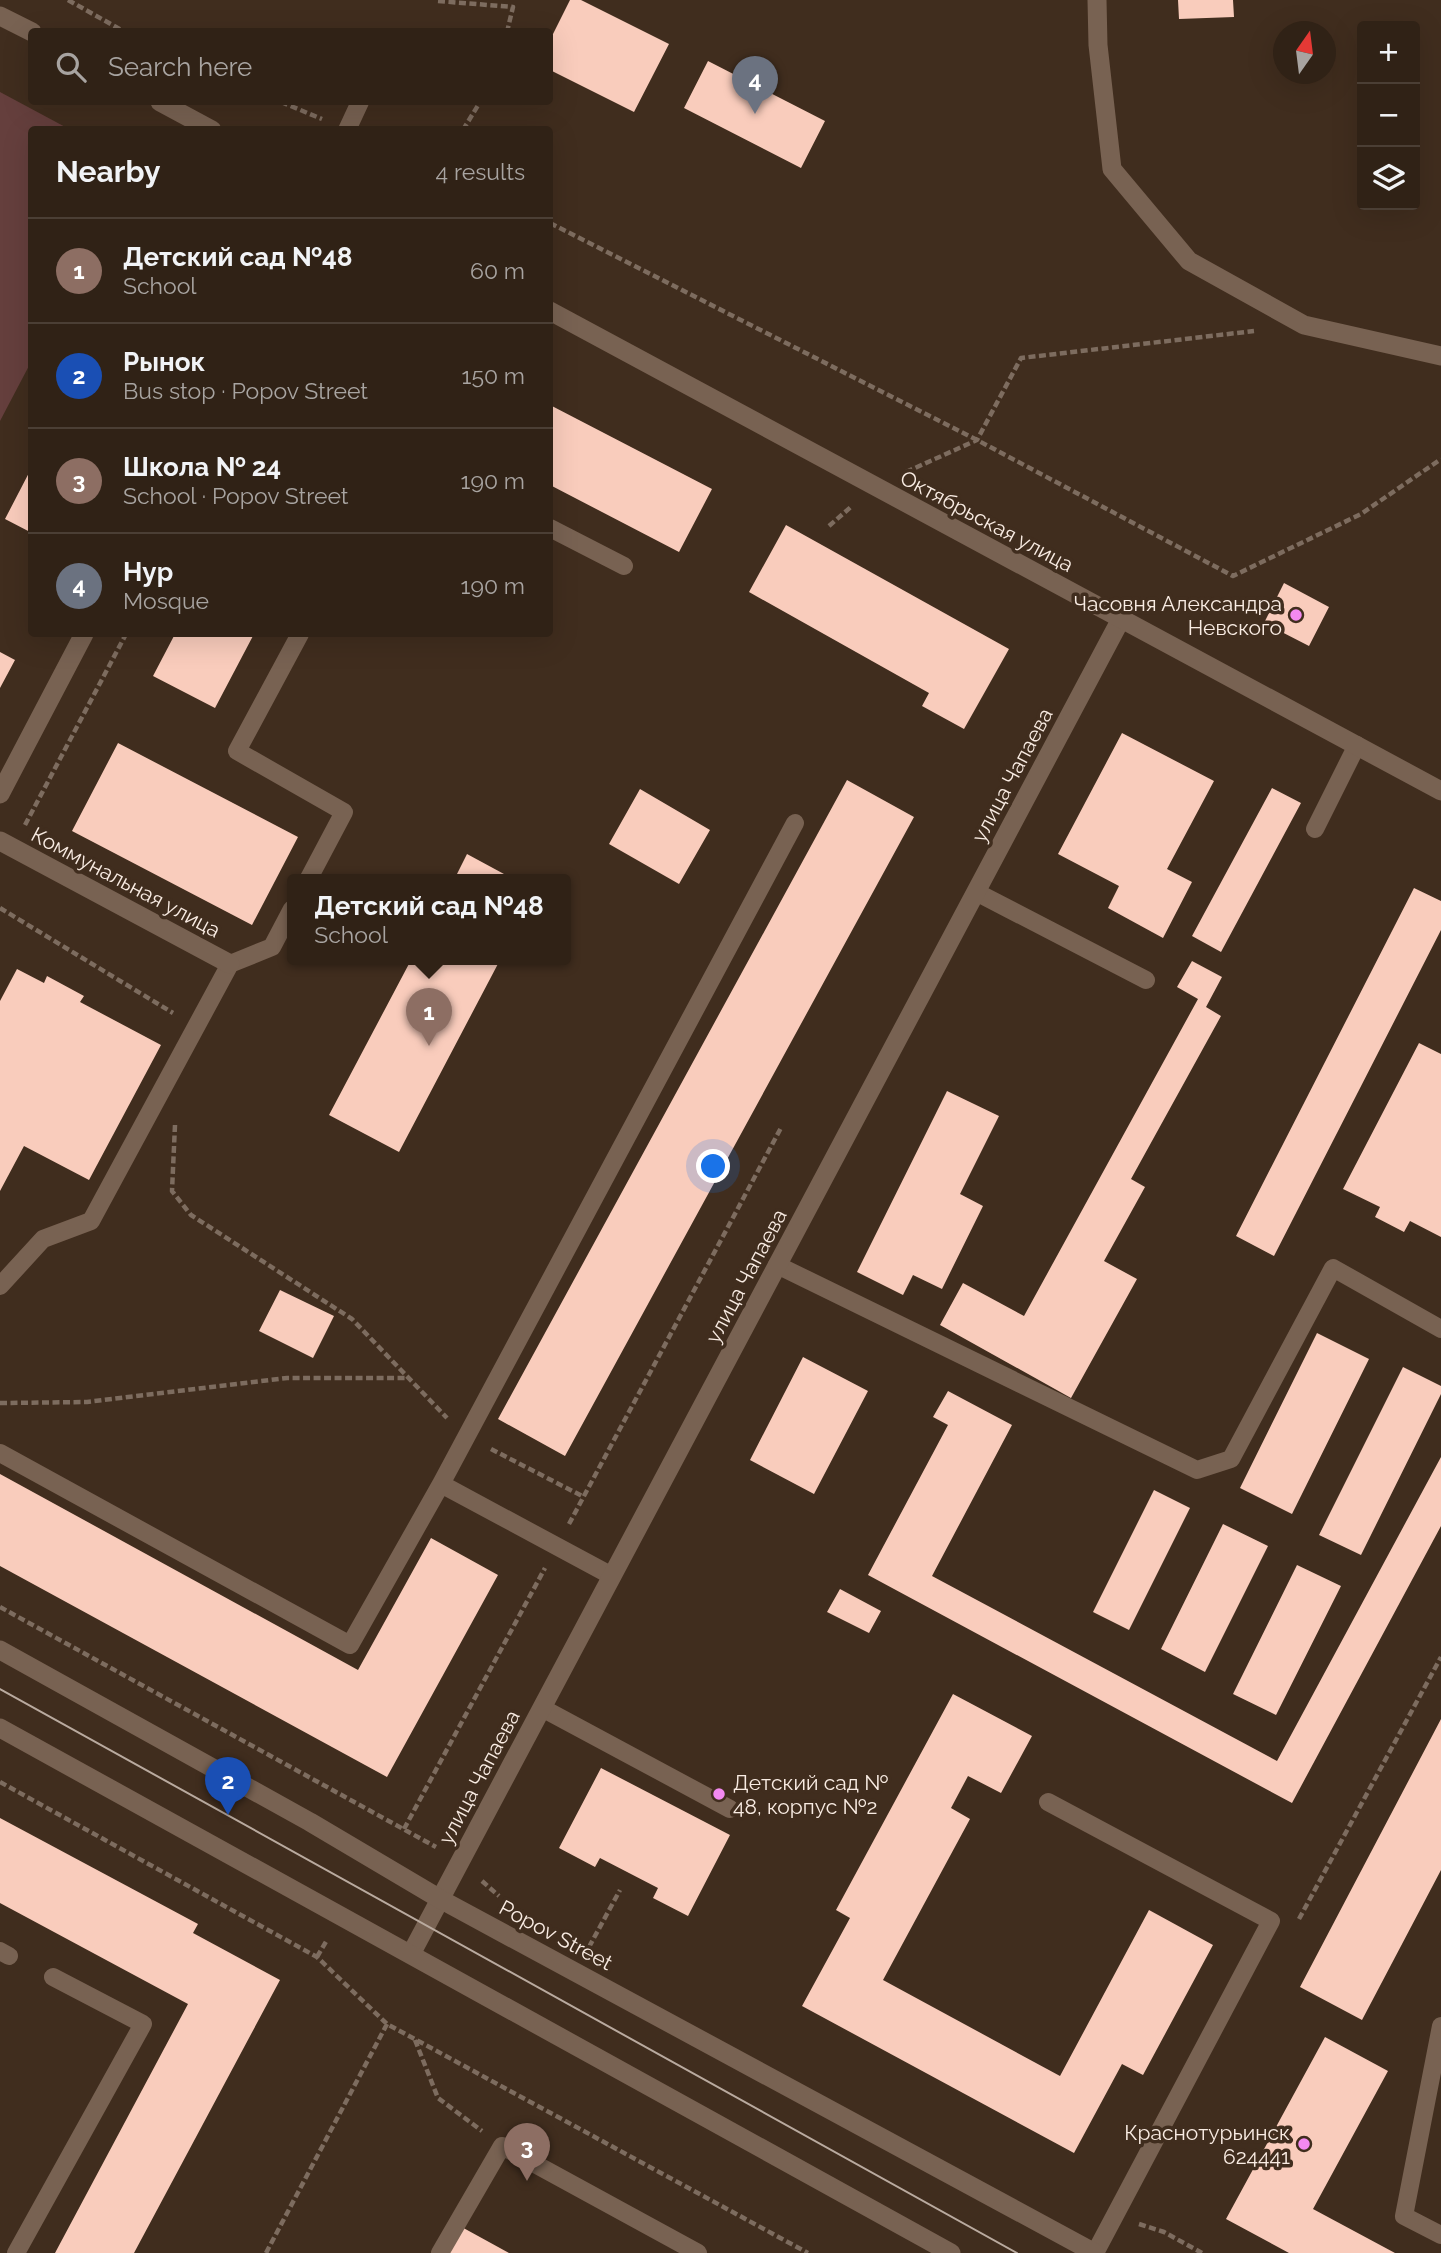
<!DOCTYPE html>
<html lang="en">
<head>
<meta charset="utf-8">
<style>
  :root { --surface:#302216; --page:#3c2f23; --text:#f1f3f6; --muted:#a8a4a1; --line:#4b3f35; --accent:#db2777 }
  body { margin:0; font-family:Raleway,sans-serif; background:var(--page); color:var(--text) }
  .controls { position:absolute; right:21px; top:21px; display:grid; overflow:hidden; border-radius:7px; box-shadow:0 7px 28px #0002 }
  .controls button { width:63px; height:63px; display:grid; place-items:center; padding:0; border:0; border-bottom:2px solid var(--line); background:var(--surface); color:var(--text); font:35px sans-serif }
  .compass { position:absolute; left:1273px; top:21px; width:63px; height:63px; border-radius:50%; background:var(--surface); box-shadow:0 7px 28px #0002; rotate:14deg }
  .you { position:absolute; left:714px; top:1167px; width:24px; height:24px; margin:-18px; border:5px solid #fff; border-radius:50%; background:#1a73e8; box-shadow:0 0 0 10px #1a73e833 }
  .badge { display:grid; place-items:center; width:46px; height:46px; border-radius:50%; background:var(--accent); color:#fff; font-size:23px; font-weight:700 }
  .pin { position:absolute; translate:-50% -58px; filter:drop-shadow(0 2px 4px #0008) }
  .pin::after { content:''; position:absolute; top:37px; width:24px; height:21px; background:inherit; clip-path:polygon(0 0,100% 0,50% 100%) }
  .popup { position:absolute; left:287px; top:874px; width:284px; height:91px; box-sizing:border-box; display:grid; place-content:center; border-radius:7px; background:var(--surface); filter:drop-shadow(0 2px 5px #0005); font-size:23px; white-space:nowrap; color:var(--muted) }
  .popup b { font-size:26px; color:var(--text) }
  .popup::after { content:''; position:absolute; left:50%; top:100%; margin-left:-14px; border:14px solid transparent; border-top-color:var(--surface) }
  .list { margin:0; padding:0; list-style:none }
  h2 { display:flex; justify-content:space-between; align-items:center; height:91px; margin:0; padding:0 28px; font-size:30px }
  h2 small { font-size:23px; font-weight:400; color:var(--muted) }
  .list li { display:grid; grid-template-columns:46px 1fr auto; gap:21px; align-items:center; box-sizing:border-box; height:105px; padding:0 28px; border-top:2px solid var(--line) }
  .list b { display:block; font-size:26px; white-space:nowrap }
  .list p { margin:0; font-size:23px; white-space:nowrap; color:var(--muted) }
  .list em { font-size:23px; font-style:normal; color:var(--muted) }
  .icon { flex:none; width:38px; height:38px; fill:none; stroke:currentColor; stroke-width:2; stroke-linecap:round; stroke-linejoin:round }
  .map { position:relative; flex:none; width:1441px; height:2253px; overflow:hidden }
  .search { position:absolute; background:var(--surface); box-shadow:0 7px 28px #0002; left:28px; top:28px; width:525px; height:77px; display:flex; align-items:center; gap:18px; box-sizing:border-box; padding:0 24px; border-radius:7px; color:var(--muted); font-size:26px }
  .panel { position:absolute; background:var(--surface); box-shadow:0 7px 28px #0002; left:28px; top:126px; width:525px; height:511px; border-radius:7px }
  .map>svg:first-child { display:block }
</style>
</head>
<body>
<div class="map">
<svg width="1441" height="2253" viewBox="0 0 1441 2253">
  <rect width="100%" height="100%" fill="#402d1e"/>
  <path fill="#653f3d" d="M 0,92 L 69,129 L 32,130 L 31,362 L 0,421 Z"/>
  <path fill="#f9ccbc" d="M 570,0 L 581,0 L 669,44 L 634,112 L 550,70 L 550,40 Z
    M 1178,0 L 1233,0 L 1234,17 L 1179,19 Z
    M 708,61 L 825,121 L 801,168 L 684,108 Z
    M 550,405 L 712,489 L 679,552 L 550,485 Z
    M 32,467 L 32,533 L 5,519 Z
    M 786,525 L 1009,649 L 964,729 L 922,706 L 929,693 L 749,592 Z
    M 1284,583 L 1329,607 L 1309,646 L 1264,623 Z
    M 175,634 L 254,634 L 215,708 L 153,676 Z
    M 0,652 L 15,660 L 0,688 Z
    M 1122,733 L 1214,781 L 1167,869 L 1192,882 L 1163,938 L 1108,908 L 1119,886 L 1058,854 Z
    M 118,743 L 298,837 L 252,925 L 72,831 Z
    M 847,780 L 914,817 L 565,1456 L 498,1419 Z
    M 1272,788 L 1301,803 L 1221,952 L 1192,936 Z
    M 640,789 L 710,830 L 679,884 L 609,844 Z
    M 467,854 L 515,880 L 454,880 Z
    M 1414,888 L 1441,901 L 1441,930 L 1274,1256 L 1236,1236 Z
    M 411,960 L 500,960 L 399,1152 L 329,1115 Z
    M 1192,961 L 1222,977 L 1206,1007 L 1221,1016 L 1131,1179 L 1145,1187 L 1104,1261 L 1137,1279 L 1071,1398 L 940,1325 L 963,1283 L 1024,1316 L 1198,999 L 1177,987 Z
    M 17,969 L 44,983 L 47,976 L 84,996 L 80,1002 L 161,1045 L 89,1180 L 24,1146 L 0,1191 L 0,1001 Z
    M 1419,1043 L 1441,1054 L 1441,1237 L 1410,1221 L 1404,1232 L 1375,1217 L 1380,1207 L 1343,1189 Z
    M 947,1091 L 999,1116 L 960,1194 L 983,1206 L 942,1289 L 913,1275 L 903,1295 L 857,1272 Z
    M 280,1290 L 334,1316 L 313,1358 L 259,1331 Z
    M 1317,1333 L 1369,1359 L 1292,1514 L 1240,1488 Z
    M 803,1357 L 868,1391 L 814,1494 L 750,1460 Z
    M 1403,1367 L 1441,1386 L 1441,1394 L 1361,1555 L 1319,1535 Z
    M 948,1391 L 1012,1425 L 932,1576 L 1277,1761 L 1441,1457 L 1441,1526 L 1292,1803 L 868,1575 L 948,1425 L 933,1417 Z
    M 0,1474 L 358,1670 L 431,1538 L 498,1575 L 387,1777 L 0,1566 Z
    M 1154,1490 L 1190,1508 L 1129,1630 L 1093,1612 Z
    M 1223,1524 L 1268,1546 L 1205,1672 L 1161,1649 Z
    M 1297,1565 L 1341,1586 L 1276,1715 L 1233,1694 Z
    M 840,1589 L 881,1611 L 869,1633 L 827,1612 Z
    M 953,1694 L 1032,1736 L 1001,1793 L 968,1776 L 951,1808 L 970,1819 L 883,1980 L 1060,2076 L 1149,1910 L 1213,1945 L 1143,2075 L 1122,2064 L 1074,2153 L 802,2006 L 850,1918 L 836,1910 Z
    M 1441,1719 L 1441,1870 L 1362,2020 L 1300,1987 Z
    M 601,1768 L 730,1835 L 688,1916 L 653,1898 L 658,1888 L 600,1858 L 595,1867 L 559,1848 Z
    M 0,1818 L 198,1924 L 193,1933 L 280,1980 L 134,2253 L 55,2253 L 188,2004 L 0,1903 Z
    M 1325,2037 L 1388,2071 L 1313,2209 L 1395,2253 L 1289,2253 L 1226,2219 Z
    M 458,2225 L 509,2253 L 443,2253 Z"/>
  <g fill="none" stroke-linecap="round" stroke-linejoin="round">
    <path stroke="#7d6c5f" stroke-width="4.5" stroke-dasharray="7 3.5" stroke-linecap="butt" d="M 68,0 L 125,32
      M 438,1 L 513,7 L 507,32
      M 281,102 L 322,119
      M 463,130 L 480,102
      M 550,223 L 977,440 L 1233,576 L 1361,514 L 1441,459
      M 906,472 L 977,440 L 1021,358 L 1254,331
      M 829,526 L 852,506
      M 25,825 L 126,634
      M 0,908 L 173,1013
      M 175,1125 L 172,1191 L 191,1215 L 352,1319 L 447,1418
      M 0,1403 L 87,1402 L 287,1378 L 406,1378
      M 491,1449 L 584,1497
      M 569,1524 L 782,1126
      M 0,1607 L 436,1847
      M 0,1782 L 317,1957 L 387,2024 L 808,2253
      M 404,1829 L 545,1568
      M 482,1881 L 499,1896
      M 1299,1919 L 1441,1657
      M 589,1947 L 620,1890
      M 317,1957 L 327,1940
      M 415,2040 L 438,2098 L 482,2131
      M 1139,2224 L 1164,2232 L 1202,2253
      M 266,2253 L 387,2024"/>
    <path stroke="#786252" stroke-width="18" d="M 347,130 L 360,102
      M 550,528 L 624,566
      M 300,634 L 237,751 L 344,812 L 308,880
      M 1315,829 L 1357,745
      M 976,892 L 1146,980
      M 777,1265 L 1197,1470 L 1231,1459 L 1333,1268 L 1441,1329
      M 0,1286 L 43,1239 L 91,1221 L 230,964 L 272,947 L 292,909
      M 0,1453 L 350,1645 L 441,1484 L 612,1576
      M 441,1484 L 795,823
      M 542,1708 L 730,1809
      M 1048,1802 L 1271,1921 L 1095,2253
      M 0,1951 L 9,1956
      M 1441,2026 L 1404,2216 L 1441,2235
      M 16,2253 L 143,2024 L 53,1977
      M 440,2253 L 502,2146 L 698,2253"/>
    <path stroke="#786252" stroke-width="19" d="M 1097,0 L 1098,45 L 1112,169 L 1189,261 L 1304,325 L 1441,356
      M 0,794 L 84,634
      M 0,841 L 230,964
      M 411,1954 L 1121,619"/>
    <path stroke="#786252" stroke-width="19" d="M 0,1650 L 310,1822 L 440,1899 L 1095,2253
      M 0,1728 L 951,2253"/>
    <path stroke="#786252" stroke-width="19" d="M 0,16 L 32,32
      M 160,102 L 212,130
      M 550,311 L 1441,791"/>
    <path stroke="#b9aa9f" stroke-width="2" d="M 0,1689 L 1017,2253"/>
  </g>
  <g fill="#f389f1" stroke="#402d1e" stroke-width="2.5">
    <circle cx="1296" cy="615" r="7"/>
    <circle cx="719" cy="1794" r="7"/>
    <circle cx="1304" cy="2144" r="7"/>
  </g>
  <g text-anchor="middle" dominant-baseline="central" stroke-width="7" stroke-linejoin="round" paint-order="stroke">
    <g font-size="21" fill="#f9ece3" stroke="#402d1e">
      <text transform="translate(987 521) rotate(28)">Октябрьская улица</text>
      <text transform="translate(1012 775) rotate(-62)">улица Чапаева</text>
      <text transform="translate(126 882) rotate(28)">Коммунальная улица</text>
      <text transform="translate(746 1276) rotate(-62)">улица Чапаева</text>
      <text transform="translate(479 1777) rotate(-62)">улица Чапаева</text>
      <text transform="translate(556 1935) rotate(28)">Popov Street</text>
    </g>
    <g font-size="21" fill="#f9ece3" stroke="#402d1e" text-anchor="end">
      <text x="1282" y="603">Часовня Александра<tspan x="1282" dy="24">Невского</tspan></text>
      <text x="733" y="1782" text-anchor="start">Детский сад №<tspan x="733" dy="24">48, корпус №2</tspan></text>
      <text x="1290" y="2132">Краснотурьинск<tspan x="1290" dy="24">624441</tspan></text>
    </g>
  </g>
</svg>
<div class="controls">
<button>+</button>
<button>−</button>
<button><svg class="icon" aria-label="layers" viewBox="0 0 24 24"><path d="M12 4l9 5-9 5-9-5zM3 14l9 5 9-5"/></svg></button>
</div>
<svg class="compass" viewBox="-18 -18 36 36"><path d="M0-13l5 13h-10z" fill="#e53935"/><path d="M0 13l5-13h-10z" fill="#a8a4a1"/></svg>
<div class="you"></div>
<div class="pin badge" style="left:429px;top:1046px;background:#8d6e63">1</div>
<div class="popup"><b>Детский сад №48</b>School</div>
<div class="pin badge" style="left:228px;top:1815px;background:#1a4fb4">2</div>
<div class="pin badge" style="left:527px;top:2181px;background:#8d6e63">3</div>
<div class="pin badge" style="left:755px;top:114px;background:#6b7280">4</div>
<div class="search"><svg class="icon" aria-label="search" viewBox="0 0 24 24"><circle cx="10" cy="10" r="6"/><path d="M15 15l6 6"/></svg>Search here</div>
<section class="panel">
<h2>Nearby<small>4 results</small></h2>
<ul class="list">
<li><span class="badge" style="background:#8d6e63">1</span><div><b>Детский сад №48</b><p>School</p></div><em>60 m</em></li>
<li><span class="badge" style="background:#1a4fb4">2</span><div><b>Рынок</b><p>Bus stop · Popov Street</p></div><em>150 m</em></li>
<li><span class="badge" style="background:#8d6e63">3</span><div><b>Школа № 24</b><p>School · Popov Street</p></div><em>190 m</em></li>
<li><span class="badge" style="background:#6b7280">4</span><div><b>Нур</b><p>Mosque</p></div><em>190 m</em></li>
</ul>
</section>
</div>
</body>
</html>
